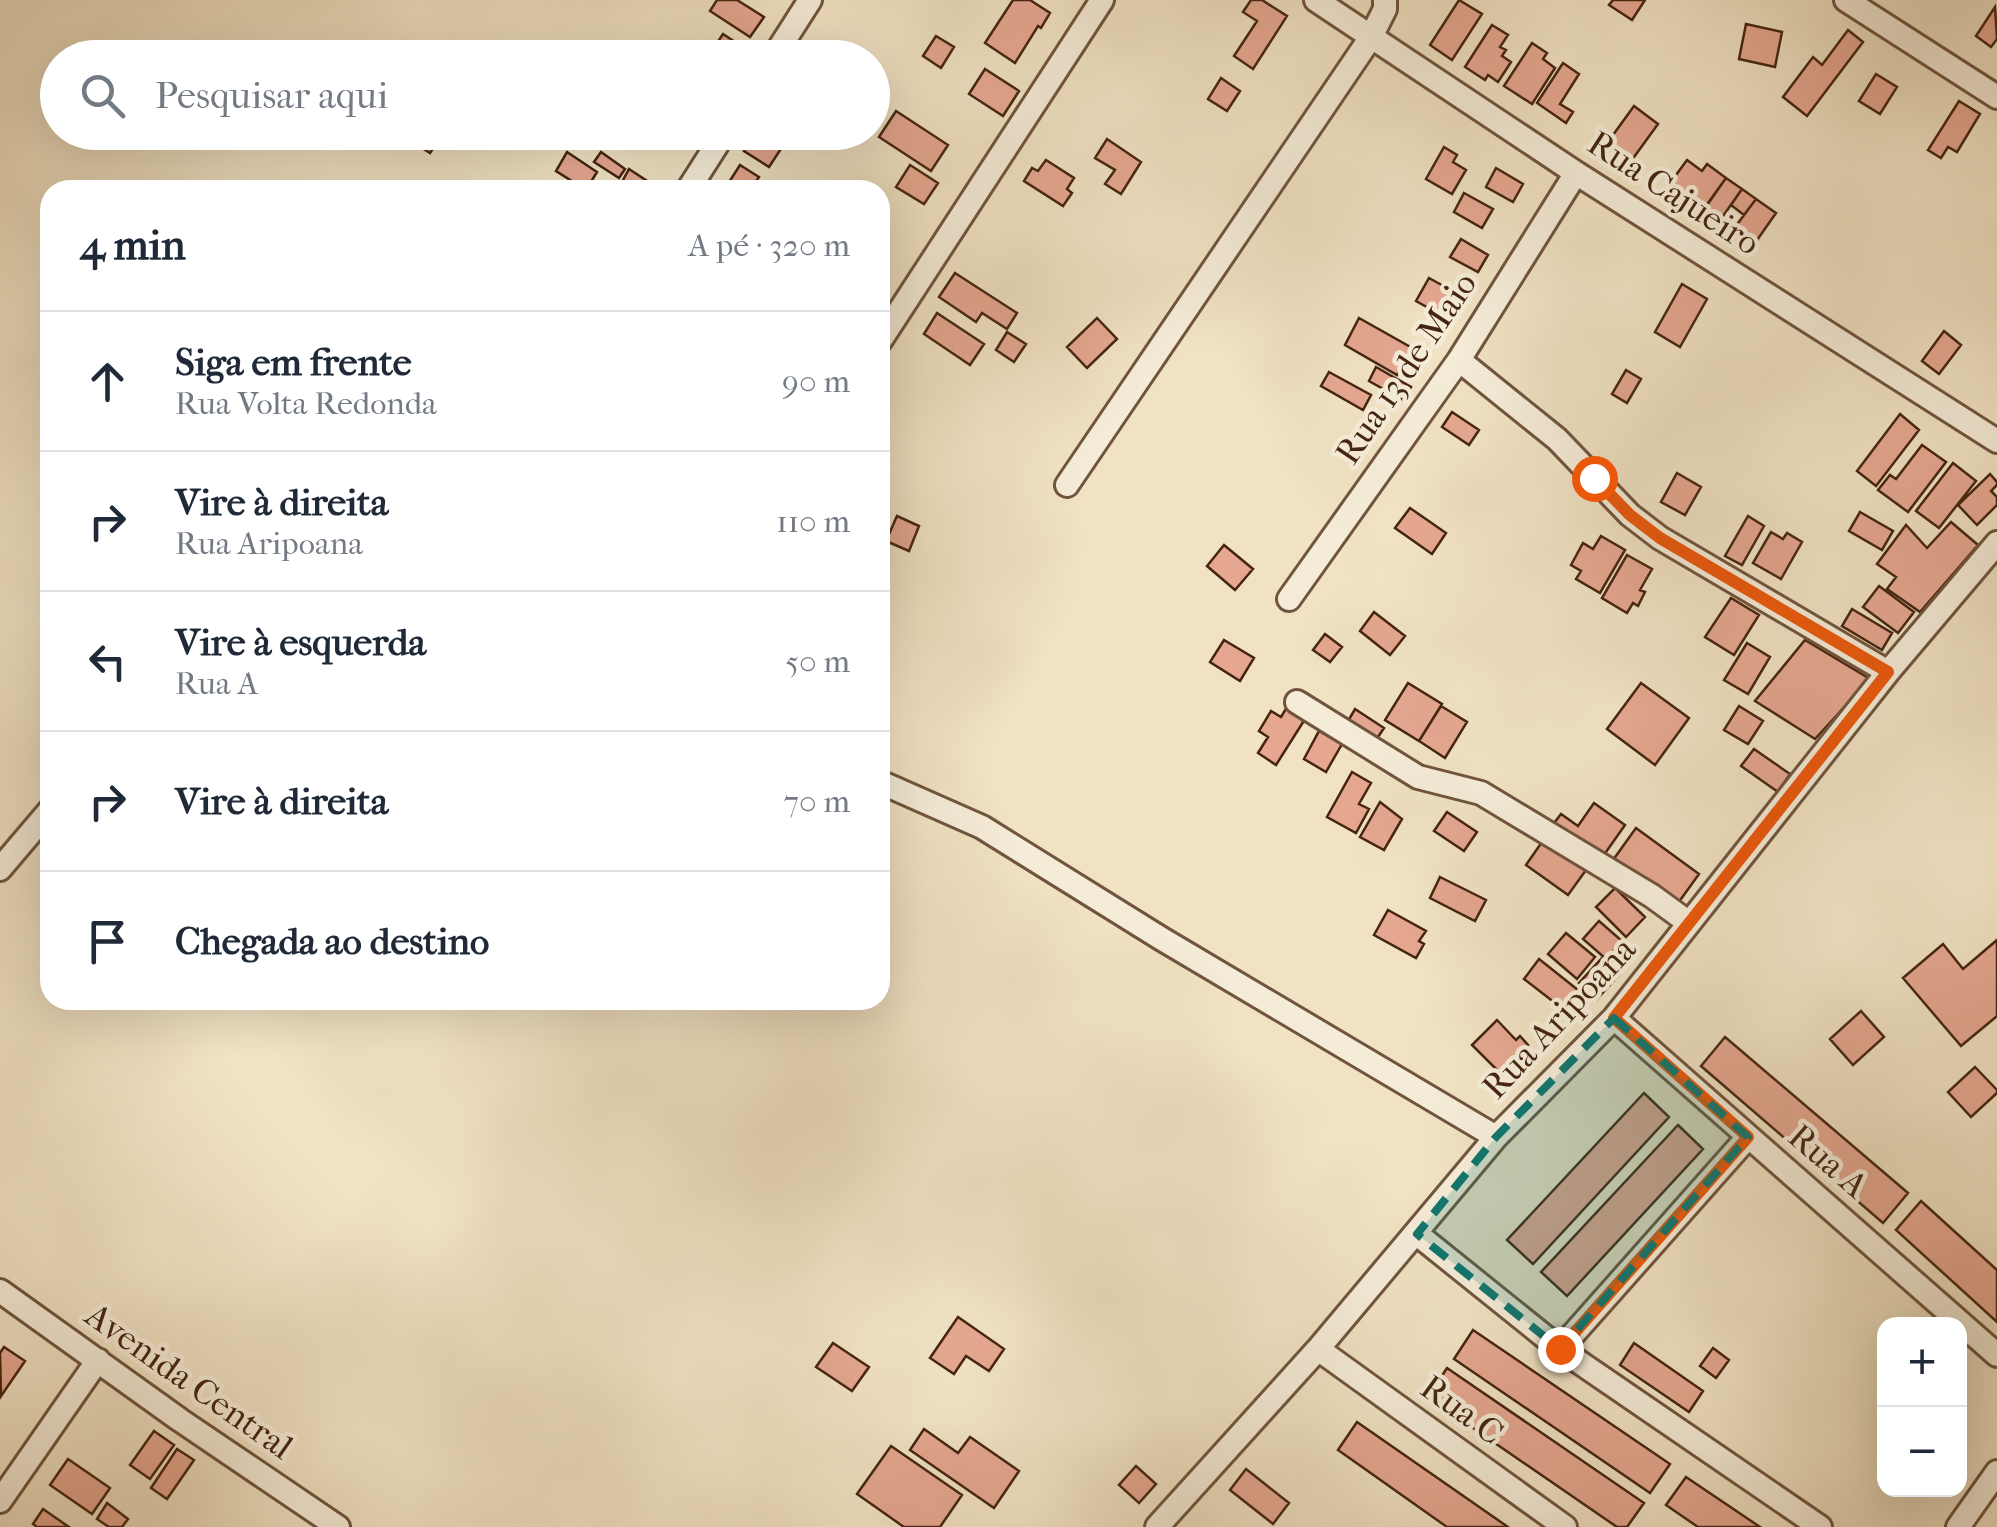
<!DOCTYPE html>
<html lang="pt">
<head>
<meta charset="utf-8">
<style>
  :root { --surface:#fff; --page:#f6f6f7; --text:#1f2937; --muted:#747a83; --line:#e0e1e3 }
  body { margin:0; font-family:"IM FELL French Canon",serif; background:var(--page); color:var(--text) }
  .controls { position:absolute; right:30px; bottom:30px; display:grid; overflow:hidden; border-radius:20px; box-shadow:0 10px 40px #0002 }
  .controls button { width:90px; height:90px; display:grid; place-items:center; padding:0; border:0; border-bottom:2px solid var(--line); background:var(--surface); color:var(--text); font:50px sans-serif }
  .stop { position:absolute; width:30px; height:30px; margin:-22px; border:8px solid #ea580c; border-radius:50%; background:#fff }
  .stop.end { background:#ea580c; border-color:#fff; box-shadow:0 2px 10px #0008 }
  .list { margin:0; padding:0; list-style:none }
  h2 { display:flex; justify-content:space-between; align-items:center; height:130px; margin:0; padding:0 40px; font-size:42px }
  h2 small { font-size:32px; font-weight:400; color:var(--muted) }
  .list li { display:grid; grid-template-columns:65px 1fr auto; gap:30px; align-items:center; box-sizing:border-box; height:140px; padding:0 40px; border-top:2px solid var(--line) }
  .list b { display:block; font-size:38px; white-space:nowrap }
  .list p { margin:0; font-size:32px; white-space:nowrap; color:var(--muted) }
  .list em { font-size:32px; font-style:normal; color:var(--muted) }
  .icon { flex:none; width:55px; height:55px; fill:none; stroke:currentColor; stroke-width:2; stroke-linecap:round; stroke-linejoin:round }
  .map { position:relative; flex:none; width:1997px; height:1527px; overflow:hidden }
  .search { position:absolute; background:var(--surface); box-shadow:0 10px 40px #0002; left:40px; top:40px; width:850px; height:110px; display:flex; align-items:center; gap:25px; box-sizing:border-box; padding:0 35px; border-radius:55px; color:var(--muted); font-size:38px }
  .panel { position:absolute; background:var(--surface); box-shadow:0 10px 40px #0002; left:40px; top:180px; width:850px; height:830px; border-radius:30px }
  .map>svg:first-child { display:block }
</style>
</head>
<body>
<div class="map">
<svg width="1997" height="1527" viewBox="0 0 1997 1527">
  <rect width="100%" height="100%" fill="#f0e2c3"/>
  <filter id="stains"><feTurbulence type="fractalNoise" baseFrequency=".002" numOctaves="4"/><feColorMatrix values="0 0 0 0 .2 0 0 0 0 .09 0 0 0 0 .02 0 0 0 .5 -.17"/></filter>
  <radialGradient id="worn" r=".72"><stop offset=".6" stop-color="#630" stop-opacity="0"/><stop offset="1" stop-color="#630" stop-opacity=".3"/></radialGradient>
  <path fill="#e5a790" stroke="#452510" stroke-width="2.5" d="M 717,0 L 737,0 L 764,17 L 750,37 L 710,11 Z
    M 1013,0 L 1030,0 L 1050,13 L 1041,28 L 1038,26 L 1015,63 L 985,43 Z
    M 1251,0 L 1262,0 L 1287,16 L 1253,69 L 1234,56 L 1257,21 L 1243,12 Z
    M 1459,0 L 1482,14 L 1452,60 L 1430,45 Z
    M 1613,0 L 1645,0 L 1632,20 L 1609,5 Z
    M 1995,7 L 1997,39 L 1991,47 L 1976,36 Z
    M 1746,24 L 1782,32 L 1775,67 L 1739,59 Z
    M 1492,25 L 1508,35 L 1500,47 L 1506,50 L 1502,56 L 1511,62 L 1498,82 L 1488,75 L 1485,80 L 1465,67 Z
    M 1848,30 L 1863,42 L 1807,116 L 1783,97 L 1813,57 L 1822,65 Z
    M 723,34 L 753,54 L 751,58 L 707,58 Z
    M 936,36 L 954,47 L 941,68 L 923,56 Z
    M 1532,43 L 1547,53 L 1543,59 L 1555,68 L 1532,104 L 1504,86 Z
    M 1563,63 L 1579,74 L 1560,104 L 1573,112 L 1566,123 L 1537,103 Z
    M 985,69 L 1019,91 L 1003,116 L 969,94 Z
    M 1876,74 L 1897,87 L 1880,114 L 1859,101 Z
    M 1221,78 L 1240,91 L 1227,111 L 1208,99 Z
    M 1959,101 L 1980,114 L 1957,152 L 1948,147 L 1941,158 L 1928,150 Z
    M 1634,106 L 1658,124 L 1629,164 L 1605,146 Z
    M 896,111 L 948,145 L 931,171 L 879,137 Z
    M 419,132 L 438,132 L 442,135 L 430,153 L 413,142 Z
    M 756,132 L 779,132 L 788,138 L 769,167 L 744,151 Z
    M 1107,139 L 1141,162 L 1121,194 L 1105,184 L 1115,170 L 1095,158 Z
    M 1444,147 L 1457,155 L 1453,162 L 1466,170 L 1452,194 L 1426,179 Z
    M 567,152 L 597,172 L 586,190 L 556,171 Z
    M 601,152 L 625,169 L 619,178 L 594,162 Z
    M 1046,160 L 1074,178 L 1067,189 L 1072,193 L 1063,206 L 1024,181 L 1032,168 L 1038,171 Z
    M 1687,160 L 1702,171 L 1707,164 L 1726,178 L 1696,221 L 1676,207 L 1683,197 L 1668,186 Z
    M 740,165 L 759,177 L 750,190 L 724,190 Z
    M 910,165 L 938,183 L 924,204 L 896,187 Z
    M 1496,168 L 1523,184 L 1513,202 L 1486,187 Z
    M 629,169 L 661,190 L 638,190 L 623,180 Z
    M 1726,178 L 1742,189 L 1714,229 L 1698,217 Z
    M 1742,189 L 1756,199 L 1744,215 L 1731,205 Z
    M 1464,193 L 1493,209 L 1482,228 L 1454,212 Z
    M 1756,199 L 1776,213 L 1748,253 L 1727,238 Z
    M 1461,239 L 1488,255 L 1478,272 L 1450,257 Z
    M 955,273 L 1017,313 L 1007,329 L 982,313 L 976,322 L 939,297 Z
    M 1429,278 L 1467,299 L 1454,322 L 1416,301 Z
    M 1682,284 L 1707,299 L 1680,347 L 1655,332 Z
    M 937,313 L 984,344 L 970,365 L 924,334 Z
    M 1097,318 L 1117,339 L 1087,368 L 1067,347 Z
    M 1359,318 L 1421,353 L 1413,367 L 1405,362 L 1397,375 L 1345,345 Z
    M 1944,331 L 1961,345 L 1939,374 L 1922,361 Z
    M 1007,332 L 1026,344 L 1014,362 L 996,350 Z
    M 1376,367 L 1411,387 L 1403,400 L 1369,381 Z
    M 1626,370 L 1641,379 L 1627,403 L 1612,394 Z
    M 1329,372 L 1371,395 L 1363,410 L 1321,386 Z
    M 1452,412 L 1479,430 L 1469,445 L 1442,427 Z
    M 1900,414 L 1919,430 L 1876,486 L 1857,471 Z
    M 1922,445 L 1946,462 L 1908,512 L 1878,490 L 1890,475 L 1896,479 Z
    M 1953,463 L 1976,481 L 1939,528 L 1916,511 Z
    M 1677,473 L 1701,487 L 1685,515 L 1661,502 Z
    M 1990,474 L 1997,482 L 1997,485 L 1991,491 L 1997,497 L 1997,505 L 1977,525 L 1958,505 Z
    M 1410,508 L 1446,533 L 1432,554 L 1395,528 Z
    M 1860,512 L 1893,531 L 1882,550 L 1849,531 Z
    M 897,516 L 919,526 L 909,551 L 886,541 Z
    M 1748,516 L 1764,526 L 1742,565 L 1725,556 Z
    M 1951,522 L 1978,545 L 1920,612 L 1887,589 L 1896,577 L 1877,564 L 1906,525 L 1927,548 Z
    M 1771,532 L 1783,539 L 1787,533 L 1802,542 L 1781,579 L 1753,563 Z
    M 1601,536 L 1625,550 L 1600,593 L 1576,579 L 1581,571 L 1571,565 L 1583,543 L 1593,549 Z
    M 1224,545 L 1253,569 L 1235,590 L 1207,566 Z
    M 1627,555 L 1652,569 L 1640,590 L 1645,592 L 1638,606 L 1633,603 L 1627,613 L 1602,598 Z
    M 1879,586 L 1914,612 L 1898,633 L 1863,607 Z
    M 1731,598 L 1759,615 L 1734,655 L 1705,637 Z
    M 1852,609 L 1892,633 L 1882,650 L 1842,626 Z
    M 1374,612 L 1405,636 L 1390,655 L 1360,631 Z
    M 1325,634 L 1342,647 L 1330,662 L 1313,650 Z
    M 1224,640 L 1254,658 L 1240,681 L 1210,662 Z
    M 1805,640 L 1870,679 L 1815,739 L 1755,701 Z
    M 1747,643 L 1770,657 L 1748,694 L 1724,680 Z
    M 1408,683 L 1442,704 L 1419,741 L 1385,720 Z
    M 1641,683 L 1689,718 L 1655,765 L 1607,729 Z
    M 1441,706 L 1467,722 L 1445,758 L 1419,741 Z
    M 1739,706 L 1763,721 L 1748,744 L 1724,730 Z
    M 1287,707 L 1305,719 L 1276,765 L 1258,753 L 1268,737 L 1259,731 L 1271,711 L 1281,717 Z
    M 1355,709 L 1384,728 L 1376,740 L 1348,721 Z
    M 1319,731 L 1342,744 L 1326,772 L 1304,759 Z
    M 1754,749 L 1790,774 L 1778,792 L 1741,766 Z
    M 1352,772 L 1371,783 L 1359,804 L 1369,809 L 1356,833 L 1327,817 Z
    M 1380,802 L 1402,819 L 1384,850 L 1360,837 Z
    M 1594,803 L 1625,825 L 1599,862 L 1551,827 L 1561,814 L 1578,826 Z
    M 1447,812 L 1477,832 L 1464,851 L 1434,831 Z
    M 1636,828 L 1699,874 L 1676,906 L 1613,860 Z
    M 1544,839 L 1586,870 L 1568,895 L 1526,865 Z
    M 1440,877 L 1486,900 L 1475,921 L 1430,898 Z
    M 1615,888 L 1645,917 L 1626,937 L 1596,907 Z
    M 1388,910 L 1426,931 L 1419,941 L 1424,944 L 1416,958 L 1374,935 Z
    M 1599,921 L 1622,941 L 1606,959 L 1583,939 Z
    M 1566,933 L 1595,957 L 1577,979 L 1548,954 Z
    M 1997,940 L 1997,1016 L 1961,1046 L 1903,978 L 1943,944 L 1963,969 Z
    M 1602,958 L 1620,974 L 1597,999 L 1579,983 Z
    M 1539,959 L 1583,994 L 1568,1013 L 1524,979 Z
    M 1861,1011 L 1884,1037 L 1853,1065 L 1830,1039 Z
    M 1497,1020 L 1516,1040 L 1520,1036 L 1528,1045 L 1500,1073 L 1472,1045 Z
    M 1725,1037 L 1908,1193 L 1883,1223 L 1701,1066 Z
    M 1975,1067 L 1997,1090 L 1997,1093 L 1971,1117 L 1948,1092 Z
    M 1644,1093 L 1669,1117 L 1533,1264 L 1507,1240 Z
    M 1678,1125 L 1703,1149 L 1567,1296 L 1541,1272 Z
    M 1921,1201 L 1997,1270 L 1997,1322 L 1896,1230 Z
    M 958,1317 L 1004,1349 L 989,1371 L 966,1356 L 954,1374 L 930,1358 Z
    M 1473,1330 L 1670,1464 L 1650,1493 L 1454,1359 Z
    M 833,1343 L 869,1367 L 852,1391 L 816,1367 Z
    M 1634,1343 L 1703,1391 L 1689,1412 L 1620,1365 Z
    M 4,1347 L 25,1361 L 1,1396 L 0,1353 Z
    M 1713,1348 L 1729,1360 L 1716,1378 L 1700,1366 Z
    M 1447,1368 L 1644,1503 L 1627,1527 L 1617,1527 L 1428,1397 Z
    M 1357,1422 L 1508,1527 L 1447,1527 L 1338,1450 Z
    M 924,1429 L 958,1453 L 970,1437 L 1019,1471 L 994,1508 L 910,1450 Z
    M 154,1431 L 174,1445 L 150,1479 L 130,1465 Z
    M 891,1446 L 962,1495 L 940,1527 L 904,1527 L 857,1494 Z
    M 177,1449 L 194,1460 L 167,1499 L 151,1488 Z
    M 68,1459 L 110,1488 L 92,1514 L 50,1485 Z
    M 1136,1466 L 1156,1484 L 1139,1503 L 1119,1485 Z
    M 1246,1469 L 1289,1503 L 1273,1524 L 1230,1490 Z
    M 1686,1477 L 1760,1527 L 1698,1527 L 1666,1505 Z
    M 107,1503 L 128,1519 L 122,1527 L 109,1527 L 97,1519 Z
    M 43,1509 L 69,1527 L 37,1527 L 33,1524 Z"/>
  <g fill="none" stroke-linecap="round" stroke-linejoin="round">
    <g stroke="#70543d" stroke-width="28">
      <path id="minor" d="M 1316,0 L 1576,173 L 1997,441
        M 1846,0 L 1997,97
        M 773,58 L 810,0
        M 688,190 L 725,132
        M 880,341 L 1102,0
        M 1459,360 L 1557,439 L 1630,515 L 1660,538 L 1888,672
        M 1067,485 L 1371,37 L 1385,9 L 1385,0
        M 1289,599 L 1459,360 L 1576,173
        M 1297,702 L 1418,777 L 1481,793 L 1652,896 L 1689,923
        M 880,782 L 982,827 L 1162,939 L 1496,1137
        M 0,869 L 50,810
        M 1614,1018 L 1997,1355
        M 1417,1234 L 1560,1349 L 1820,1527
        M 0,1291 L 180,1420 L 338,1527
        M 1318,1349 L 1565,1527
        M 1560,1349 L 1748,1137
        M 0,1501 L 98,1360
        M 1157,1527 L 1318,1349 L 1496,1137 L 1614,1018 L 1888,672 L 1997,543
        M 1958,1527 L 1997,1472"/>
    </g>
    <use href="#minor" stroke="#f5ecd8" stroke-width="22"/>
  </g>
  <g fill="none" stroke-linecap="round" stroke-linejoin="round">
    <path stroke="#ea580c" stroke-width="12" d="M 1560,1349 L 1748,1137 L 1614,1018 L 1888,672 L 1660,538 L 1630,515 L 1594,478"/>
  </g>
  <path fill="#0f766e" fill-opacity="0.2" stroke="#0f766e" stroke-width="8" stroke-dasharray="20 12" stroke-linejoin="round" d="M 1614,1018 L 1748,1137 L 1560,1349 L 1417,1234 L 1496,1137 Z"/>
  <g text-anchor="middle" dominant-baseline="central" stroke-width="9" stroke-linejoin="round" paint-order="stroke">
    <g font-size="35" fill="#452510" stroke="#f5ecd8">
      <text transform="translate(1674 193) rotate(33)">Rua Cajueiro</text>
      <text transform="translate(1406 368) rotate(-56)">Rua 13 de Maio</text>
      <text transform="translate(1559 1018) rotate(-47)">Rua Aripoana</text>
      <text transform="translate(1828 1161) rotate(41)">Rua A</text>
      <text transform="translate(189 1381) rotate(35)">Avenida Central</text>
      <text transform="translate(1462 1410) rotate(36)">Rua C</text>
    </g>
  </g>
  <rect width="100%" height="100%" filter="url(#stains)"/>
  <rect width="100%" height="100%" fill="url(#worn)"/>
</svg>
<div class="controls">
<button>+</button>
<button>−</button>
</div>
<div class="stop" style="left:1594px;top:478px"></div>
<div class="stop end" style="left:1560px;top:1349px"></div>
<div class="search"><svg class="icon" aria-label="search" viewBox="0 0 24 24"><circle cx="10" cy="10" r="6"/><path d="M15 15l6 6"/></svg>Pesquisar aqui</div>
<section class="panel">
<h2>4 min<small>A pé · 320 m</small></h2>
<ul class="list">
<li><svg class="icon" aria-label="ahead" viewBox="0 0 24 24"><path d="M12 20V5M6 11l6-6 6 6"/></svg><div><b>Siga em frente</b><p>Rua Volta Redonda</p></div><em>90 m</em></li>
<li><svg class="icon" aria-label="right" viewBox="0 0 24 24"><path d="M7 20v-9h11M14 6l5 5-5 5"/></svg><div><b>Vire à direita</b><p>Rua Aripoana</p></div><em>110 m</em></li>
<li><svg class="icon" aria-label="left" viewBox="0 0 24 24"><path d="M17 20v-9H6M10 6l-5 5 5 5"/></svg><div><b>Vire à esquerda</b><p>Rua A</p></div><em>50 m</em></li>
<li><svg class="icon" aria-label="right" viewBox="0 0 24 24"><path d="M7 20v-9h11M14 6l5 5-5 5"/></svg><div><b>Vire à direita</b></div><em>70 m</em></li>
<li><svg class="icon" aria-label="arrive" viewBox="0 0 24 24"><path d="M6 21V4h12l-3 4 3 4H6"/></svg><div><b>Chegada ao destino</b></div></li>
</ul>
</section>
</div>
</body>
</html>
